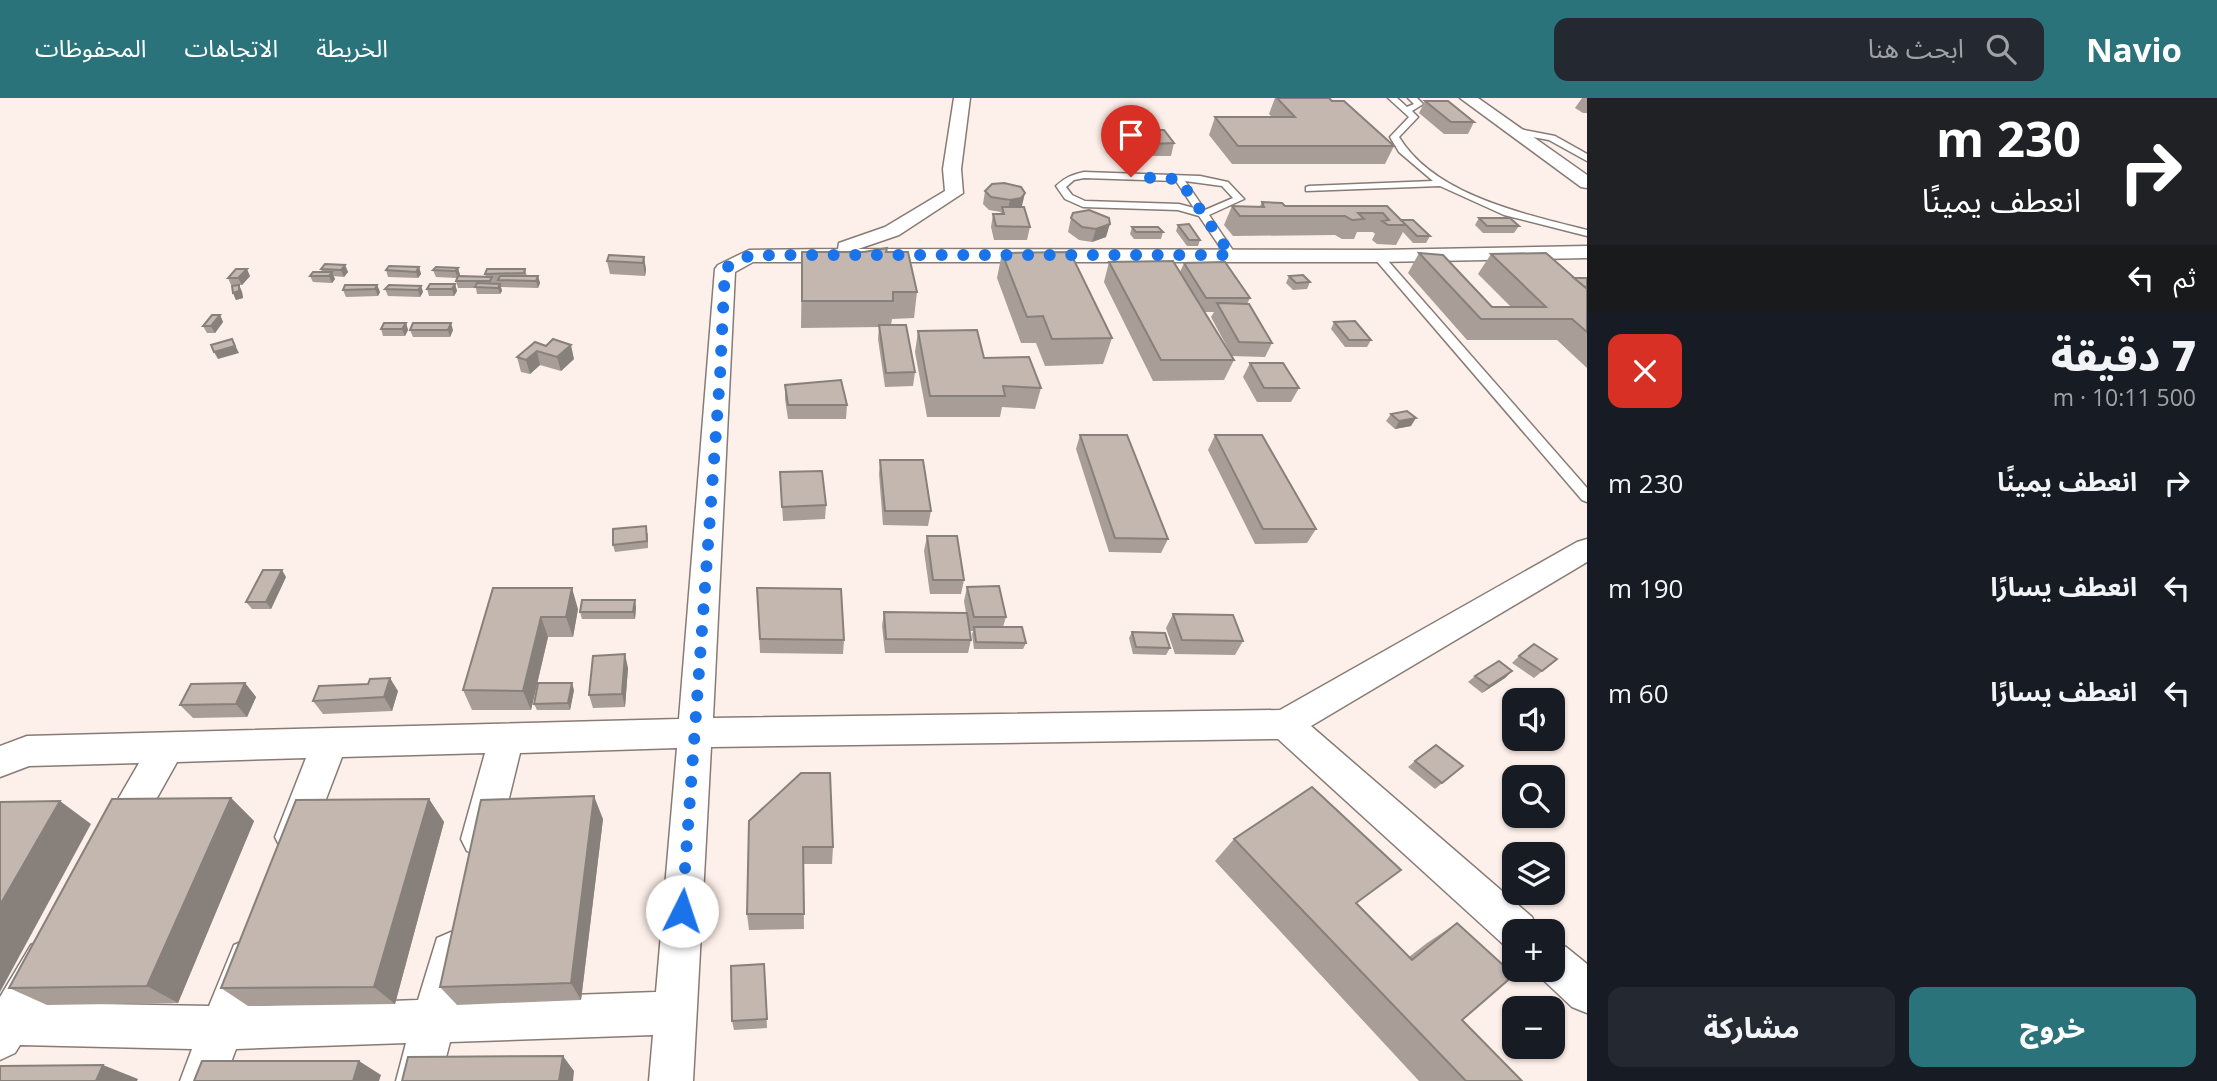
<!DOCTYPE html>
<html lang="ar">
<meta charset="utf-8">
<style>
body{margin:0;font-family:"Open Sans","Noto Sans Arabic",sans-serif;background:#242831;color:#f1f3f6;direction:rtl;height:100vh;display:flex;flex-direction:column;font-size:26px;white-space:nowrap}
*{box-sizing:border-box;margin:0}
p{font-size:23px;color:#9ea1a6}
.icon{flex:none;width:38px;height:38px;fill:none;stroke:currentColor;stroke-width:2;stroke-linecap:round;stroke-linejoin:round}
.map{position:relative;flex:1;overflow:hidden;direction:ltr}
.side{display:flex;flex-direction:column;background:#171b24;width:630px}
.side>*{flex:none}
.hud{background:#202124;color:#fff;overflow:hidden}
.tools{position:absolute;left:1502px;top:590px;display:grid;gap:14px}
.tools a{display:grid;place-items:center;width:63px;height:63px;border-radius:14px;background:#171b24;box-shadow:0 2px 5px #0004;font-size:35px}
.pin{position:absolute;display:grid;place-items:center;width:60px;height:60px;color:#fff;margin:-72px -30px;border-radius:50% 50% 50% 0;rotate:-45deg;box-shadow:0 0 7px #0007}
.pin .icon{rotate:45deg}
.me{position:absolute;width:77px;margin:-38px;rotate:4deg;stroke-linejoin:round;filter:drop-shadow(0 0 5px #0008)}
.turn{display:flex;align-items:center;gap:24px;height:147px;padding:0 21px;font-size:32px}
.turn .icon{width:91px;height:91px;stroke-width:2.5}
.turn b{display:block;font-size:49px;line-height:60px}
.then{display:flex;align-items:center;height:66px;padding:0 21px;background:#0003;gap:14px;font-size:26px}
.round{display:grid;place-items:center;flex:none;width:74px;height:74px;border-radius:14px;background:#242831}
.head{display:flex;align-items:center;justify-content:space-between;height:119px;padding:0 21px}
h1{font-size:42px;font-weight:800;line-height:52px}
.primary-button{display:flex;gap:14px;margin-top:auto;padding:14px 21px}
.primary-button a{flex:1;height:80px;border-radius:14px;background:#2a737a;color:#fff;font-size:28px;font-weight:800;line-height:80px;text-align:center}
.primary-button a+a{background:#242831;color:#f1f3f6}
ul{padding:0;list-style:none}
li{display:flex;align-items:center;gap:21px;height:105px;padding:0 21px}
li div{flex:1}
li b{display:block;font-size:26px}
li em{font-style:normal}
header{display:flex;align-items:center;gap:42px;box-sizing:border-box;height:98px;padding:0 35px;background:#2a737a;color:#fff}
header strong{font-size:33px}
nav{display:flex;gap:38px;margin-inline-start:auto;font-size:24px}
.search{width:490px;height:63px;background:#242831;display:flex;align-items:center;gap:18px;box-sizing:border-box;padding:0 24px;border-radius:14px;color:#9ea1a6;font-size:26px}
main{display:flex;flex:1;min-height:0}
.map>svg:first-child{display:block}
.lines{fill:none;stroke-linecap:round;stroke-linejoin:round}
.lane-casing{stroke:#877b75;stroke-width:3}
.street-casing{stroke:#877b75;stroke-width:3}
.lane{fill:#fff;fill-rule:evenodd}
.street{fill:#fff;fill-rule:evenodd}
.wall{fill:#a89d97}
.shaded-wall{fill:#88807b}
.building{fill:#c3b7b0;stroke:#88807b;stroke-width:2}
.route{stroke:#1a73e8;stroke-width:12;stroke-dasharray:0 21.6}
</style>
<header>
<strong>Navio</strong>
<div class="search"><svg class="icon" aria-label="search" viewBox="0 0 24 24"><circle cx="10" cy="10" r="6"/><path d="M15 15l6 6"/></svg>ابحث هنا</div>
<nav><a>الخريطة</a><a>الاتجاهات</a><a>المحفوظات</a></nav>
</header>
<main>
<section class="side">
<div class="hud">
<div class="turn"><svg class="icon" aria-label="right" viewBox="0 0 24 24"><path d="M7 20v-9h11M14 6l5 5-5 5"/></svg><div><b>230 m</b>انعطف يمينًا</div></div>
<div class="then">ثم<svg class="icon" aria-label="left" viewBox="0 0 24 24"><path d="M17 20v-9H6M10 6l-5 5 5 5"/></svg></div>
</div>
<div class="head"><div><h1>7 دقيقة</h1><p>500 m · 10:11</p></div><a class="round" style="background:#d93025;color:#fff"><svg class="icon" aria-label="close" viewBox="0 0 24 24"><path d="M6 6l12 12M18 6L6 18"/></svg></a></div>
<ul>
<li><svg class="icon" aria-label="right" viewBox="0 0 24 24"><path d="M7 20v-9h11M14 6l5 5-5 5"/></svg><div><b>انعطف يمينًا</b></div><em>230 m</em></li>
<li><svg class="icon" aria-label="left" viewBox="0 0 24 24"><path d="M17 20v-9H6M10 6l-5 5 5 5"/></svg><div><b>انعطف يسارًا</b></div><em>190 m</em></li>
<li><svg class="icon" aria-label="left" viewBox="0 0 24 24"><path d="M17 20v-9H6M10 6l-5 5 5 5"/></svg><div><b>انعطف يسارًا</b></div><em>60 m</em></li>
</ul>
<div class="primary-button"><a>خروج</a><a>مشاركة</a></div>
</section>
<div class="map">
<svg width="1587" height="983" viewBox="0 0 1587 983">
<rect width="100%" height="100%" fill="#fdefe9"/>
<g class="lines">
<g class="lane-casing">
<g id="lane">
<path d="M1388,0h9l10,9 7,-3 -6,-6h9l6,6 -11,7 6,6 -19,20c36,59 126,77 188,93v6l-83,-21 -64,-29 -134,5v-4l3,-1 124,-5 -34,-29 -9,-15 19,-20z"/>
<path d="M1514,30l41,8 32,18v7l-38,-21 -38,-7 -1,-2z"/>
<path d="M1084,74l116,4 28,6 16,17 -35,16 27,40 -9,2 -28,-41 -21,-6 -95,-3 -18,-8 -9,-13c9,-9 16,-11 28,-14zM1084,80l92,3 18,27 -15,-4 -94,-3 -13,-6 -6,-8 8,-7zM1185,83l37,5 11,12 -28,12z"/>
<path d="M1374,156h8l205,234v14l-5,-2 -208,-242z"/>
</g>
</g>
<g class="street-casing">
<g id="street">
<path d="M954,0h16l-9,71 2,24 -64,42 -41,14 520,1 209,-4v12l-209,4h-625l-18,10 -22,446 567,-8 297,-168 10,-3v23l-276,164 221,191 6,14h-24v18l-10,-4 -226,-206 -567,8 -18,334h-44l4,-46 -203,7 -10,39h-44l10,-38 -170,6 -12,32h-44l12,-32 -172,-4 -5,8 -15,7v-63l31,-52 14,-6 14,6 6,14 -22,44 166,3 25,-61 14,-6 14,6 6,14 -17,47 167,-6 19,-62 14,-6 14,6 6,14 -11,47 196,-7 21,-244 -157,5 -21,86 -6,12 -13,6 -13,-6 -6,-12 24,-86 -143,4 -35,92 -13,5 -13,-5 -6,-12 31,-79 -129,4 -47,84 -13,5 -13,-5 -6,-12 41,-71 -110,3 -29,11v-31l27,-10 652,-17 36,-450 3,-4 31,-15 89,-1 1,-6 46,-16 60,-36 -2,-22z"/>
<path d="M1460,0h18l109,77v13l-6,-1z"/>
<path d="M1552,843l14,6 21,17v49l-15,-6 -34,-32 -3,-5h17z"/>
</g>
</g>
<use href="#lane" class="lane"/>
<use href="#street" class="street"/>
</g>
<g class="wall">
<path d="M1275,0h54l65,48 -9,18h-153l-23,-29 6,-18h57l-3,-3z"/>
<path d="M1582,0h5v15h-4l-8,-5z"/>
<path d="M1425,3l49,21 -6,12h-24l-25,-21z"/>
<path d="M1139,32l35,13 -3,13h-25l-10,-14z"/>
<path d="M985,93l37,15 -1,1 9,20 -3,13h-33l-3,-13 2,-13h7l1,-2 -12,-2 -6,-6z"/>
<path d="M1262,104l23,4h102l14,14 29,16 -4,7h-13l-10,-11 -7,13 -19,-1 -5,-4 3,-6 -2,-2h-16l-3,7h-12l-7,-4 -102,1 -9,-11 8,-19h28z"/>
<path d="M1089,112l17,27 -14,5 -13,-2 -11,-8 3,-14z"/>
<path d="M1479,120l40,8 -5,7h-31l-8,-8z"/>
<path d="M1178,127l22,15 -2,6h-11l-11,-15z"/>
<path d="M1132,129l31,5 -2,7h-27l-4,-5z"/>
<path d="M802,154h84l31,40 -3,26 -22,1 -1,6 24,47 -2,14 -28,1 -7,-48 1,-12 -78,1z"/>
<path d="M1002,155l110,85 -9,26 -58,2 -9,-23h-15l-24,-65z"/>
<path d="M1419,155l73,54h19l-33,-33 13,-20 83,24h13v90l-30,-28h-90l-59,-67z"/>
<path d="M644,159l2,13 -1,6 -35,-2 -3,-13z"/>
<path d="M1109,164l71,10 4,-9 66,35 -3,6 25,39 -7,14 -33,-1 -21,-39 3,-5h-10l30,48 -10,20 -71,1 -49,-99z"/>
<path d="M345,167l3,7 -4,5 -11,-1 2,3 -3,4 -19,-1 -3,-6 12,-4 -1,-3z"/>
<path d="M419,169l2,7 -3,4 -30,-1 -2,-7z"/>
<path d="M458,170l2,7 -1,1 27,1 -1,-3 40,-5 2,7h11l2,7 -2,5 -37,-1 1,4 -2,3h-23l-1,-6h-18l-2,-7 1,-3 -21,-1 -3,-7z"/>
<path d="M250,178l-8,9h-3l3,7 1,6 -7,2 -3,-7 5,-8h-7l-3,-7z"/>
<path d="M1289,178l21,6 -3,7 -14,1 -7,-7z"/>
<path d="M455,186l2,7 -3,5h-25l-2,-7z"/>
<path d="M377,187l3,7 -2,4 -32,1 -3,-7z"/>
<path d="M421,188l2,6 -3,5 -32,-1 -3,-7z"/>
<path d="M220,217l3,7 -8,11h-8l-4,-7z"/>
<path d="M1334,224l37,18 -4,7h-22l-14,-18z"/>
<path d="M406,225l2,7 -3,6h-22l-2,-7z"/>
<path d="M410,232h43l-3,7h-37z"/>
<path d="M918,233l66,27 57,30 -6,21 -33,-2 -2,10h-73l-12,-65z"/>
<path d="M535,244l39,17 -13,12 -21,-6 -10,9 -9,-2 -4,-15z"/>
<path d="M1250,265l49,25 -8,14h-34l-14,-25z"/>
<path d="M785,287l62,20 -1,14h-58l-3,-20z"/>
<path d="M1391,316l20,12 -16,3 -9,-8z"/>
<path d="M1080,337l88,104 -7,14 -52,-1 -33,-103z"/>
<path d="M1215,337l101,94 -9,14 -52,1 -47,-94z"/>
<path d="M880,362l51,51 -3,15 -45,-1 -4,-51z"/>
<path d="M780,374l46,33 -1,14 -42,2z"/>
<path d="M648,435v15l-33,4 -2,-7z"/>
<path d="M927,438l37,44 -3,14h-31l-6,-43z"/>
<path d="M286,479l-15,32h-19l-6,-7z"/>
<path d="M967,489l39,30 -3,10 23,16 -3,6h-49l-2,-15 1,-3h-3l1,9 -3,13h-83l-3,-27 2,-14 82,1 -2,-12z"/>
<path d="M493,490l85,21 -5,28h-25l-17,73h-59l-9,-20z"/>
<path d="M757,490l87,52 -1,14 -83,-1z"/>
<path d="M636,509l-1,12h-53l-2,-7z"/>
<path d="M1173,516l70,27 -8,14 -60,-1 -9,-26z"/>
<path d="M1132,534l38,16 -4,7 -33,-1 -4,-16z"/>
<path d="M1519,558l38,3 -23,19 -22,-15z"/>
<path d="M628,570l-3,39 -32,1 -4,-13z"/>
<path d="M1512,573l-7,7 -23,15 -14,-11 7,-6z"/>
<path d="M245,585l11,14 -9,20 -54,1 -13,-13z"/>
<path d="M574,592l-4,20h-33l-3,-6z"/>
<path d="M398,593l-6,20 -69,3 -10,-13z"/>
<path d="M1415,663l48,5 -28,23 -27,-22z"/>
<path d="M830,675l3,74 -1,17h-29l1,65 -55,1 -2,-16z"/>
<path d="M231,700l23,23 -76,182 -131,2 -38,-17z"/>
<path d="M429,701l15,23 -49,182 -147,2 -27,-18z"/>
<path d="M603,721l-22,181 -124,5 -17,-18z"/>
<path d="M1234,741l122,65 53,53 18,-14 30,-20 5,97 60,61h-103l-204,-220z"/>
<path d="M764,866l3,64 -33,2 -2,-9z"/>
</g>
<g class="shaded-wall">
<path d="M1025,95l-3,13 -4,5 -11,2 3,-13z"/>
<path d="M1110,126l-4,13 -14,5 4,-13z"/>
<path d="M644,159l2,13 -1,6 -2,-13z"/>
<path d="M345,167l3,7 -4,5 -3,-7z"/>
<path d="M419,169l2,7 -3,4 -2,-6z"/>
<path d="M458,170l2,7 -2,3 -3,-7z"/>
<path d="M247,171l3,7 -8,9 -4,-7z"/>
<path d="M332,174l3,7 -3,4 -3,-7z"/>
<path d="M538,178l2,7 -2,5 -2,-7z"/>
<path d="M455,186l2,7 -3,5 -2,-7z"/>
<path d="M500,186l2,7 -2,3 -2,-6z"/>
<path d="M239,187l3,7 1,6 -7,2 -3,-7z"/>
<path d="M377,187l3,7 -2,4 -3,-7z"/>
<path d="M421,188l2,6 -3,5 -2,-7z"/>
<path d="M220,217l3,7 -8,11 -4,-7z"/>
<path d="M406,225l2,7 -3,6 -3,-7z"/>
<path d="M451,225l2,7 -3,7 -2,-7z"/>
<path d="M232,241l7,14 -21,6 -4,-7z"/>
<path d="M571,247l3,14 -13,12 -4,-14z"/>
<path d="M537,253l3,14 -10,9 -4,-14z"/>
<path d="M1416,320l-5,8 -16,3 4,-8z"/>
<path d="M282,472l4,7 -15,32 -5,-7z"/>
<path d="M572,490l6,21 -5,28 -7,-20z"/>
<path d="M635,502l1,7 -1,12 -2,-7z"/>
<path d="M541,519l7,20 -17,73 -8,-19z"/>
<path d="M625,556l3,14 -3,39 -3,-13z"/>
<path d="M1512,573l-7,7 -23,15 7,-7z"/>
<path d="M390,580l8,13 -6,20 -8,-14z"/>
<path d="M245,585l11,14 -9,20 -11,-13z"/>
<path d="M572,585l2,7 -4,20 -2,-7z"/>
<path d="M594,698l9,23 -22,181 -10,-17z"/>
<path d="M231,700l23,23 -76,182 -31,-17z"/>
<path d="M429,701l15,23 -49,182 -21,-17z"/>
<path d="M60,703l31,23 -91,168v-87z"/>
<path d="M563,958l11,15 -1,10h-14z"/>
<path d="M359,963l22,14 -2,6h-26z"/>
<path d="M103,967l35,14 -1,2h-41z"/>
</g>
<g class="building">
<path d="M1277,0h52l3,3h12l50,45h-156l-23,-29h80z"/>
<path d="M1425,3h23l26,21h-23z"/>
<path d="M1139,32h25l10,13 -25,1z"/>
<path d="M1004,85l17,4 4,6 -4,5 -11,2 -19,-3 -6,-6 7,-7z"/>
<path d="M1262,104l20,1 3,3h102l19,19h-18l-6,-4 7,-1 -6,-7h-25l6,6 -12,1 -7,-4h-105l-8,-10 32,1z"/>
<path d="M1002,109h22l6,20 -34,-1 -3,-12h11z"/>
<path d="M1089,112l20,8 1,6 -14,5 -14,-2 -11,-9 2,-5z"/>
<path d="M1479,120h31l9,8h-32z"/>
<path d="M1401,122h12l17,16h-13z"/>
<path d="M1189,126l11,16h-11l-11,-15z"/>
<path d="M1132,129h26l5,5h-27z"/>
<path d="M887,150l-1,4h22l9,40h-24v9h-91v-49h62z"/>
<path d="M1070,154l42,86 -60,1 -9,-23 -16,1 -25,-64z"/>
<path d="M1419,155l24,2 49,52h54l-55,-53 55,-1 41,36v43l-15,-13h-91z"/>
<path d="M609,157l35,2 -1,6 -36,-2z"/>
<path d="M1173,163l61,99h-73l-52,-98z"/>
<path d="M1225,164l25,36h-44l-22,-35z"/>
<path d="M325,166l20,1 -4,5 -20,-1z"/>
<path d="M389,168l30,1 -3,5 -30,-2z"/>
<path d="M436,169l22,1 -3,3 -22,-1z"/>
<path d="M236,171h11l-9,9h-10z"/>
<path d="M487,171h38l-1,4 -39,1z"/>
<path d="M313,174h19l-3,4h-19z"/>
<path d="M1303,177l7,7 -14,1 -7,-7z"/>
<path d="M458,178l34,1 -2,4h-34z"/>
<path d="M500,178h38l-2,5 -38,-1z"/>
<path d="M1574,180h13v9h-2z"/>
<path d="M477,185l23,1 -2,4 -23,-1z"/>
<path d="M430,186h25l-3,5h-25z"/>
<path d="M239,187v6l-6,2 -1,-7z"/>
<path d="M345,187h32l-2,4 -32,1z"/>
<path d="M389,187l32,1 -3,4 -33,-1z"/>
<path d="M1217,205l32,1 23,39 -33,-1z"/>
<path d="M212,217h8l-9,11h-8z"/>
<path d="M1355,223l16,19h-22l-15,-18z"/>
<path d="M384,225h22l-4,6h-21z"/>
<path d="M413,225h38l-3,7h-38z"/>
<path d="M879,227h27l9,47 -29,1z"/>
<path d="M977,232l7,28 45,-1 12,31 -38,-2 2,10h-75l-12,-65z"/>
<path d="M232,241l3,7 -21,6 -3,-7z"/>
<path d="M553,241l18,6 -14,12 -20,-6 -11,9 -9,-3 18,-15 11,4z"/>
<path d="M1250,265h33l16,25h-35z"/>
<path d="M841,282l6,25h-59l-3,-20z"/>
<path d="M1407,313l9,7 -17,3 -8,-7z"/>
<path d="M1080,337h47l41,104 -53,-1z"/>
<path d="M1215,337h47l54,94h-53z"/>
<path d="M880,362h43l8,51h-46z"/>
<path d="M822,373l4,34 -44,2 -2,-35z"/>
<path d="M646,428l1,15 -34,4v-16z"/>
<path d="M927,438h30l7,44h-31z"/>
<path d="M263,472h19l-16,32h-20z"/>
<path d="M999,488l7,31h-32l-7,-30z"/>
<path d="M493,490h79l-6,29h-25l-18,74 -60,-1z"/>
<path d="M757,490l84,1 3,51 -84,-1z"/>
<path d="M582,502h53l-2,12h-53z"/>
<path d="M884,514l83,1 4,27 -85,-1z"/>
<path d="M1173,516l60,1 10,26 -61,-1z"/>
<path d="M974,529h48l4,16 -50,-1z"/>
<path d="M1132,534l33,1 5,15 -34,-1z"/>
<path d="M1534,546l23,15 -15,12 -23,-15z"/>
<path d="M625,556l-3,40 -33,1 4,-39z"/>
<path d="M1499,563l13,10 -23,15 -14,-10z"/>
<path d="M390,580l-6,19 -71,4 6,-15 49,-2 2,-5z"/>
<path d="M245,585l-9,21 -56,1 11,-21z"/>
<path d="M538,585h34l-4,20 -34,1z"/>
<path d="M1436,647l27,21 -21,17 -27,-22z"/>
<path d="M801,675h29l3,74h-30l1,67h-57l2,-93z"/>
<path d="M1312,689l89,83 -45,33 56,57 45,-37 57,52 -52,45 60,61h-56l-232,-242z"/>
<path d="M594,698l-23,187 -131,4 41,-187z"/>
<path d="M231,700l-84,188 -138,2 103,-189z"/>
<path d="M429,701l-55,188 -153,1 75,-188z"/>
<path d="M60,703l-60,104v-103z"/>
<path d="M764,866l3,55 -35,2 -1,-55z"/>
<path d="M563,958l-4,25h-157l6,-24z"/>
<path d="M202,963h157l-6,20h-159z"/>
<path d="M103,967l-7,16h-96v-15z"/>
</g>
<g class="lines">
<path class="route" d="M682,813l38,-535 5,-108 24,-12 25,-1h457l-52,-76 -48,-2"/>
</g>
</svg>
<div class="tools">
<a><svg class="icon" aria-label="sound" viewBox="0 0 24 24"><path d="M4 9h4l5-4v14l-5-4H4zM17 9q2 3 0 6"/></svg></a>
<a><svg class="icon" aria-label="search" viewBox="0 0 24 24"><circle cx="10" cy="10" r="6"/><path d="M15 15l6 6"/></svg></a>
<a><svg class="icon" aria-label="layers" viewBox="0 0 24 24"><path d="M12 4l9 5-9 5-9-5zM3 14l9 5 9-5"/></svg></a>
<a>+</a>
<a>−</a>
</div>
<div class="pin" style="left:1131px;top:79px;background:#d93025"><svg class="icon" aria-label="arrive" viewBox="0 0 24 24"><path d="M6 21V4h12l-3 4 3 4H6"/></svg></div>
<svg class="me" style="left:682px;top:813px" viewBox="-20 -20 40 40"><circle r="19" fill="#fff"/><path d="M0-13L10 11 0 6-10 11z" fill="#1a73e8"/></svg>
</div>
</main>
